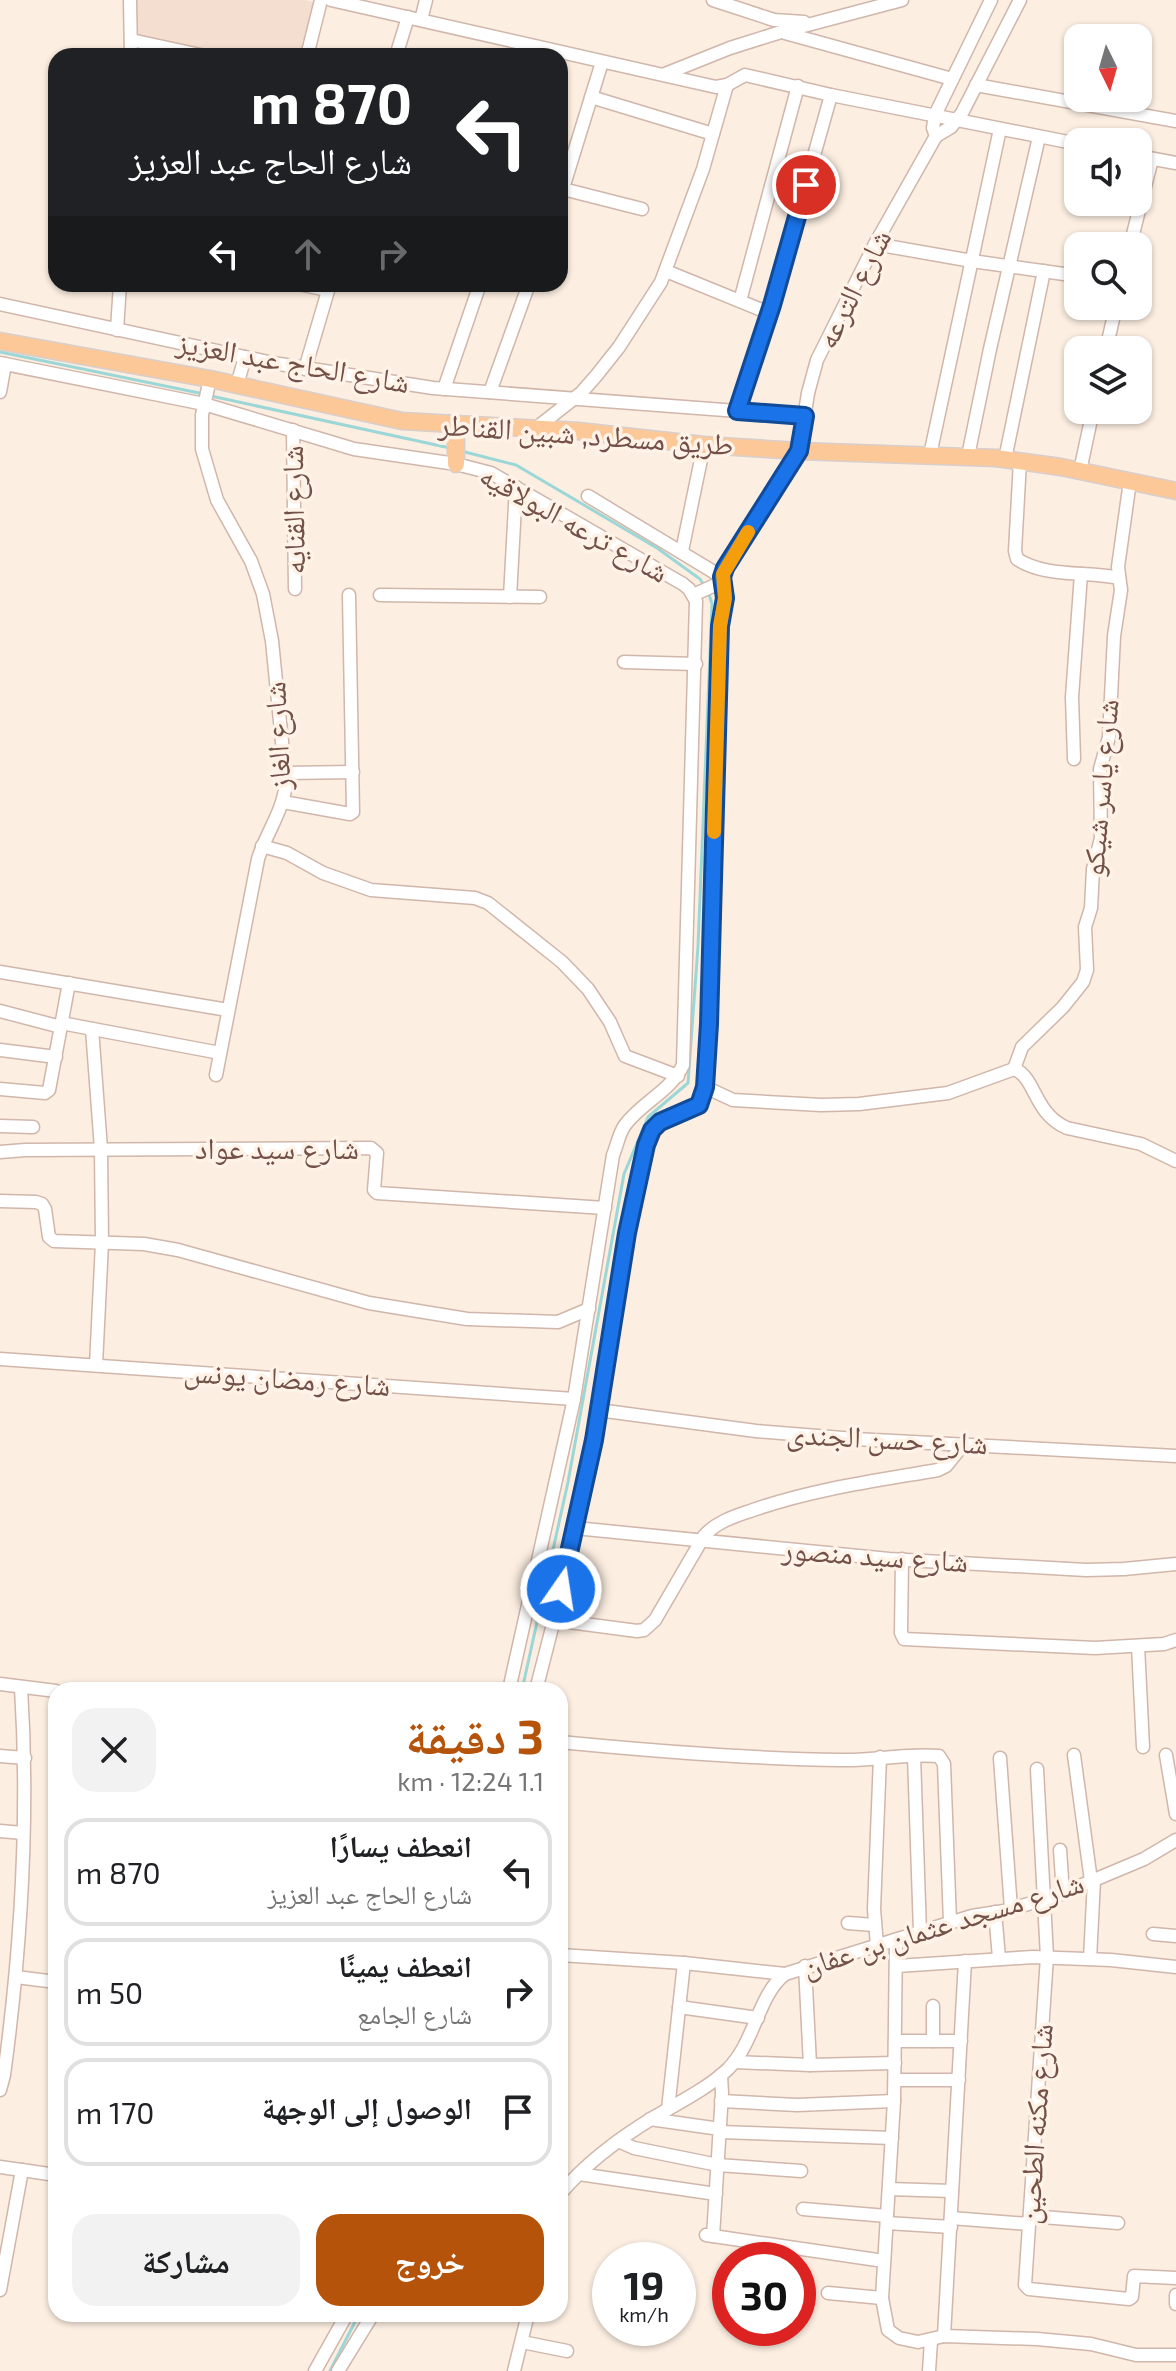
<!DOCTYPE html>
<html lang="ar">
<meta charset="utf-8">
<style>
body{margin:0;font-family:"Exo 2","Noto Naskh Arabic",sans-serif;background:#f2f2f2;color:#202124;direction:rtl;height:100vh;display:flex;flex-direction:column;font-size:30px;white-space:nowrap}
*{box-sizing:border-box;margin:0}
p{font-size:26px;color:#757577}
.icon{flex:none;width:44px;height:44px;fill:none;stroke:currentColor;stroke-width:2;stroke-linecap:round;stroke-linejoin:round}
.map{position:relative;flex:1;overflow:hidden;direction:ltr}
.details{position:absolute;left:48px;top:1682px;width:520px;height:640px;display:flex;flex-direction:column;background:#fff;border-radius:24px;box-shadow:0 2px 6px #0004;direction:rtl}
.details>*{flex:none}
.guide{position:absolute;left:48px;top:48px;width:520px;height:244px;border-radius:24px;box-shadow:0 2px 6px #0004;direction:rtl;background:#202124;color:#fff;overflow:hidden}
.needle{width:52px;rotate:175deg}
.controls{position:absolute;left:1064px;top:24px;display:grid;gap:16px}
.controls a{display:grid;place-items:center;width:88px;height:88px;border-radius:16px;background:#fff;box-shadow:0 2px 6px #0004;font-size:40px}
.speed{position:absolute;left:592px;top:2242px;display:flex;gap:16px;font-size:40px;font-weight:700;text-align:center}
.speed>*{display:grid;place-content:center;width:104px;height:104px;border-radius:50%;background:#fff;box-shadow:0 2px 6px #0004;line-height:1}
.speed small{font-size:20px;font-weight:400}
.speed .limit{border:12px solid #d22;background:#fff;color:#111}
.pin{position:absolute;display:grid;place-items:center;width:68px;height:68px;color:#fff;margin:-34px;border:4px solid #fff;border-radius:50%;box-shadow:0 2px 8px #0007}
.me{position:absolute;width:88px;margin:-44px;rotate:13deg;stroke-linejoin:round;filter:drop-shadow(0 0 6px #0008)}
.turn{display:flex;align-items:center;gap:28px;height:168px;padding:0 24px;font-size:36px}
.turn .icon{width:104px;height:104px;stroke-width:2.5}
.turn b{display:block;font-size:56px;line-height:68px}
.lanes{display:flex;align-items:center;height:76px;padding:0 24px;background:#0003;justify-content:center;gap:40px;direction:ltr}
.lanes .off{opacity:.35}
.round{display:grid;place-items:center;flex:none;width:84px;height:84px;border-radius:24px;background:#f2f2f2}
.summary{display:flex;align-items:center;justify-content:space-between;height:136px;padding:0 24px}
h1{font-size:48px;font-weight:700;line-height:60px;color:#b45309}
.primary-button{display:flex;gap:16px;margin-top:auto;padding:16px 24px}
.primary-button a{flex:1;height:92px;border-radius:24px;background:#b45309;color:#fff;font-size:32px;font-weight:700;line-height:92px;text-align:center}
.primary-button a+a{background:#f2f2f2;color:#202124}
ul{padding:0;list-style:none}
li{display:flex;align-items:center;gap:24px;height:108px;margin:0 16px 12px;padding:0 8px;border:4px solid #e0e0e0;border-radius:24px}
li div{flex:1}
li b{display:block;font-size:30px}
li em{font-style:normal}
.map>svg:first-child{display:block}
.residential{fill:#f4decf}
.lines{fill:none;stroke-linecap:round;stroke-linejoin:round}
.stream{stroke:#9cd7d8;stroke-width:3}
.minor-casing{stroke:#d0b6ab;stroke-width:15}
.major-casing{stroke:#d8cecc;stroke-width:19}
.minor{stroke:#fff;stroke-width:12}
.major{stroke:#fcc898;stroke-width:16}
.route-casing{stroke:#114b97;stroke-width:20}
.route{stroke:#1a73e8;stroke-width:14}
.slow{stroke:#f59e0b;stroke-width:14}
.labels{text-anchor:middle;stroke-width:7;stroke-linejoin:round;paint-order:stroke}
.street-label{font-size:30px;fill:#745148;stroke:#fff2e7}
</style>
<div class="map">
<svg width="1176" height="2371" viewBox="0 0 1176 2371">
<rect width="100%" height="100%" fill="#fceee1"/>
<path class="residential" d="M133,0h172l20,5 -12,51h-180z"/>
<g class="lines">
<g class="stream">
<path d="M0,352l204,42"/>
<path d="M211,396l239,52"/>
<path d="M461,451l55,14 141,83 43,31 4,6"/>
<path d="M522,1690l46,-208 56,-308 24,-57 40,-34 10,-137 14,-342 -4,-13"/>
<path d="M330,2371l29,-57"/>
</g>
<g class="minor-casing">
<g id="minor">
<path d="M130,0l1,56"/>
<path d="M331,0l385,87 11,-2 18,-10 86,20 247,49"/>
<path d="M713,0l61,20 30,2"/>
<path d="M421,20l5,-20"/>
<path d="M785,33l167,46"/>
<path d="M131,40l74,16"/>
<path d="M307,56l14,-56"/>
<path d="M396,56l12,-39"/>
<path d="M665,74l65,-26 51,-16 121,-32"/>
<path d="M976,85l200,36"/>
<path d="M591,97l122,37"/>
<path d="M936,136l-3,-8 2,-13 56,-115"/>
<path d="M1138,156l38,7"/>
<path d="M563,189l79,20"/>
<path d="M560,198l42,-136"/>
<path d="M875,244l97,17 106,15"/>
<path d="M1130,246l22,-87"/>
<path d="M666,271l103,42"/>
<path d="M298,284l30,6"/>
<path d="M740,301l58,-215"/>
<path d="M0,304l273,59 160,25 372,28"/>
<path d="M117,330l3,-46"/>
<path d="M1106,350l10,-44"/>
<path d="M0,363l204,41 150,45 102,15 35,9 192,111 6,5 7,12 -13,464c-12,26 -41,37 -58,60 -6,8 -8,21 -12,30l-39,244 -65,291"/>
<path d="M305,369l25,-85"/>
<path d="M210,379l-8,36v34l15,51 34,61 12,33 9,47 14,141c-2,28 -20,51 -28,77l-42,216"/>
<path d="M237,385l8,-28"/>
<path d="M444,389l36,-105"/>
<path d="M0,392l5,-28"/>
<path d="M490,392l39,-108"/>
<path d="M737,411l35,-106 59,-210"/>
<path d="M535,429l46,-36 15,-17 23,-29 42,-65 42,-113 24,-84"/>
<path d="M293,430l2,159"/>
<path d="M930,455l70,-326"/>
<path d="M968,456l22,-107 49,-212"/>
<path d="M1005,459l39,-188"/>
<path d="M1020,461l-5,90 2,8c29,19 70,12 102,19"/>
<path d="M1080,471l13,-61"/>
<path d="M588,496l134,81"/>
<path d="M682,551l22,-106"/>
<path d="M380,595l160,2"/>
<path d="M693,595l29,-13"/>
<path d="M510,597l6,-110"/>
<path d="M624,662l72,2"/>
<path d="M1074,759l-2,-62 9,-123"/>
<path d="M286,773l67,-1"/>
<path d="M283,802l67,12 3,-2 -4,-217"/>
<path d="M262,846l25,7 36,20 48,17 104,8 13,5 74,59 26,27 22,33 15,34 53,20"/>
<path d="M0,972l228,38"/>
<path d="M0,1011l61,16"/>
<path d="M61,1023l159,30"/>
<path d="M92,1029l9,120 1,94 -6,122"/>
<path d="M0,1050l56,7"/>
<path d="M1014,1069l8,-22 41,-40 20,-25 4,-12 -2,-43 6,-19 2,-39 8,-31 -1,-69 9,-32 5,-101 7,-46 -3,-23 12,-86"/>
<path d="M705,1087l28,13 88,5 38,-1 89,-11 66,-24c22,8 19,44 53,59l74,16 35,17"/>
<path d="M0,1089l45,4 4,-3 20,-107"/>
<path d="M0,1126l33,1"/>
<path d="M0,1152l25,-2 346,-2 6,5 -3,37 3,3 228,15"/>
<path d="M0,1201l36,1 6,2 3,5 4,28 5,4 90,3 34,6 191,53 98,16 91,3 31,-13"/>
<path d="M0,1359l574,40"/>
<path d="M598,1410l158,21 99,8 321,17"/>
<path d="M575,1528l314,31 197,11 38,-1 52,-5"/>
<path d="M902,1559l-1,74 3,6 191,9 69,-4 12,-4"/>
<path d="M554,1620l83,11 7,-1 11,-10 49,-84c13,-15 32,-20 49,-26 61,-21 121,-29 185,-40l8,-4 17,-21"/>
<path d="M1138,1646l5,101"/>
<path d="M0,1684l56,7"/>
<path d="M536,1690l18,-70 40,-180 33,-207 19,-88 6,-15 8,-8 39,-17 6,-18 4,-63 11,-398 5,-28 -2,-24 76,-123 9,-58 9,-33 58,-116 61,-108 15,-9 11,-14 58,-113"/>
<path d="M560,1742c93,9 188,17 281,18 33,1 65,-7 98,-4l5,8 6,158"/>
<path d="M1074,1755l17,126"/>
<path d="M1166,1755l10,59"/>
<path d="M0,1756l25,2"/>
<path d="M914,1756l6,176"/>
<path d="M1000,1758l11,151"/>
<path d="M1037,1769l10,188 -22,328 4,4 100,10 3,-2 2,-21 42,2"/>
<path d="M0,1831l23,2"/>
<path d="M1060,1850l3,43"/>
<path d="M995,1912l4,46"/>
<path d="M848,1923l26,2"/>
<path d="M1153,1934l23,2"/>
<path d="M896,1940l-2,161 -12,197 6,32 11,8 19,4 26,-6 93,3 54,5 45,11h40"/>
<path d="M877,1946l-3,-37 6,-152"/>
<path d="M560,1955l124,8 101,11"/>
<path d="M1090,1959l4,-79"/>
<path d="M805,1966l5,99"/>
<path d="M897,1966l136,-9 78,3 65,7"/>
<path d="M16,1977l40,5"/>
<path d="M679,2007l79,11"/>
<path d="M895,2041h66"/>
<path d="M933,2041v-35"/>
<path d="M734,2062l76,3 85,-2"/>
<path d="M895,2080h64"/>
<path d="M0,2090l4,-15c17,-126 25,-261 17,-388"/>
<path d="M721,2101l76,4 97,-4"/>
<path d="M668,2109l16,-146"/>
<path d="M650,2119l70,10"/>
<path d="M720,2132l172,6"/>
<path d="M618,2141l16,7 84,17 83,6"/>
<path d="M0,2167l56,8"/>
<path d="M579,2174l137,20"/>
<path d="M889,2189l63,2"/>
<path d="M560,2194c26,-31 61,-57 96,-78 24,-14 52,-28 72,-47 27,-27 30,-74 57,-95l187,-58 32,-5 52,-15 88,-37 32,-19"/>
<path d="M803,2209l84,7"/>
<path d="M1030,2216l88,7"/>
<path d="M951,2218l78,6"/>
<path d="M887,2223l64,4"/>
<path d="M706,2235l178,26"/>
<path d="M713,2236l9,-143 -1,-18"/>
<path d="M0,2290l22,-120"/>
<path d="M828,2293l54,5"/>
<path d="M1176,2295v9"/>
<path d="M944,2336l21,-375"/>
<path d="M522,2342l45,9"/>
<path d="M315,2371l32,-57"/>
<path d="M338,2371l35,-57"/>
<path d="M514,2371l14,-57"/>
<path d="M929,2371l2,-30"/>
</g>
</g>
<g class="major-casing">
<g id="major">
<path d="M0,341l210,38 192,42 176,10 126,14 95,6 197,7 65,9 115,24"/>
<path d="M456,425v39"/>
</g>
</g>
<use href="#minor" class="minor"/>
<use href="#major" class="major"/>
</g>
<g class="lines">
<g class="route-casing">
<path id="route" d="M561,1589l33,-149 33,-207 19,-88 6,-15 8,-8 39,-17 6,-18 4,-63 11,-398 5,-28 -3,-21 3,-9 74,-117 6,-35 -68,-5 35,-106 34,-120"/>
</g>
<use href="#route" class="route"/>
<path class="slow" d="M714,832l6,-206 5,-28 -2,-24 25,-42"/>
</g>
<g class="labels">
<g class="street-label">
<text transform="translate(854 289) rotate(-63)" y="10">شارع الترعه</text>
<text transform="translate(293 363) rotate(10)" y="10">شارع الحاج عبد العزيز</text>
<text transform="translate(586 435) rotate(4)" y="10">طريق مسطرد, شبين القناطر</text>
<text transform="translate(294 510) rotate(-91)" y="10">شارع القنايه</text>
<text transform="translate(574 524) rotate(29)" y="10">شارع ترعه البولاقيه</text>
<text transform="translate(278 736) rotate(-93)" y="10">شارع الغاز</text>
<text transform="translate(1101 788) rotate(-85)" y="10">شارع ياسر شيكو</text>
<text x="277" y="1159">شارع سيد عواد</text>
<text transform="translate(287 1379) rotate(4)" y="10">شارع رمضان يونس</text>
<text transform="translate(887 1439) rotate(3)" y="10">شارع حسن الجندى</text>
<text transform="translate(875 1556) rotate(4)" y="10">شارع سيد منصور</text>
<text transform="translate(943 1925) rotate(-17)" y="10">شارع مسجد عثمان بن عفان</text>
<text transform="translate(1036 2124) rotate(-86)" y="10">شارع مكنه الطحين</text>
</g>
</g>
</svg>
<div class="controls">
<a><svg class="needle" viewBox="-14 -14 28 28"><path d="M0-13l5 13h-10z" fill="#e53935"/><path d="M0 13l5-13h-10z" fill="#757577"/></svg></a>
<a><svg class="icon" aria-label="sound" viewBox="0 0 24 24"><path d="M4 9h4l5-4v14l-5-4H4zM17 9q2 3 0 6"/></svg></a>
<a><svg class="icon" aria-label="search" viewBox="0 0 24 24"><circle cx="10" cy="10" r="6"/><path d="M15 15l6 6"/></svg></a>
<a><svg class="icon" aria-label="layers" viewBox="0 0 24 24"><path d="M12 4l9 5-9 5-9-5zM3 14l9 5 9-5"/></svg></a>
</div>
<div class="speed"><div>19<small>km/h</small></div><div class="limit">30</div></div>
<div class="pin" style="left:806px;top:185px;background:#d93025"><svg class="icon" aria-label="arrive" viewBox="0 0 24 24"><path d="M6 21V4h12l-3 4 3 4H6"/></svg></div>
<svg class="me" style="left:561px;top:1589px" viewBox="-20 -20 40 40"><circle r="17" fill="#1a73e8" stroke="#fff" stroke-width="3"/><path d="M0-11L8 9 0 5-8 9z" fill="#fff"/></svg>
<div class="guide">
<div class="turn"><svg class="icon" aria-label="left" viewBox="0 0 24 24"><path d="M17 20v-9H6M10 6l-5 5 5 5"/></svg><div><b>870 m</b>شارع الحاج عبد العزيز</div></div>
<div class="lanes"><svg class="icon" aria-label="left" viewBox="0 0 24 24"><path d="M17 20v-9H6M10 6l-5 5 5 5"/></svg><svg class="icon off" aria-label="ahead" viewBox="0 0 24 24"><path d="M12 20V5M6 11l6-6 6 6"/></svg><svg class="icon off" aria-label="right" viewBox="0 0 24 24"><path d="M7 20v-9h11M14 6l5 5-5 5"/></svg></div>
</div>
<section class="details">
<div class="summary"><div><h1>3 دقيقة</h1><p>1.1 km · 12:24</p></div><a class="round"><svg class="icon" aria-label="close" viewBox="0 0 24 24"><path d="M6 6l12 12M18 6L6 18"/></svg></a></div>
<ul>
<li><svg class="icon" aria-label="left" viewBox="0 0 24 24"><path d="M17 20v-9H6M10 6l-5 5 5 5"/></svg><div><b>انعطف يسارًا</b><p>شارع الحاج عبد العزيز</p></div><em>870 m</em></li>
<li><svg class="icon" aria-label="right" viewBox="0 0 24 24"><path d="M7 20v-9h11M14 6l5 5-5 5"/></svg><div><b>انعطف يمينًا</b><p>شارع الجامع</p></div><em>50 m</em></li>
<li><svg class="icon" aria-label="arrive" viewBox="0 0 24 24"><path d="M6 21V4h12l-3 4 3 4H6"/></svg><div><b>الوصول إلى الوجهة</b></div><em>170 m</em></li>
</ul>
<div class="primary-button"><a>خروج</a><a>مشاركة</a></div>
</section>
</div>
